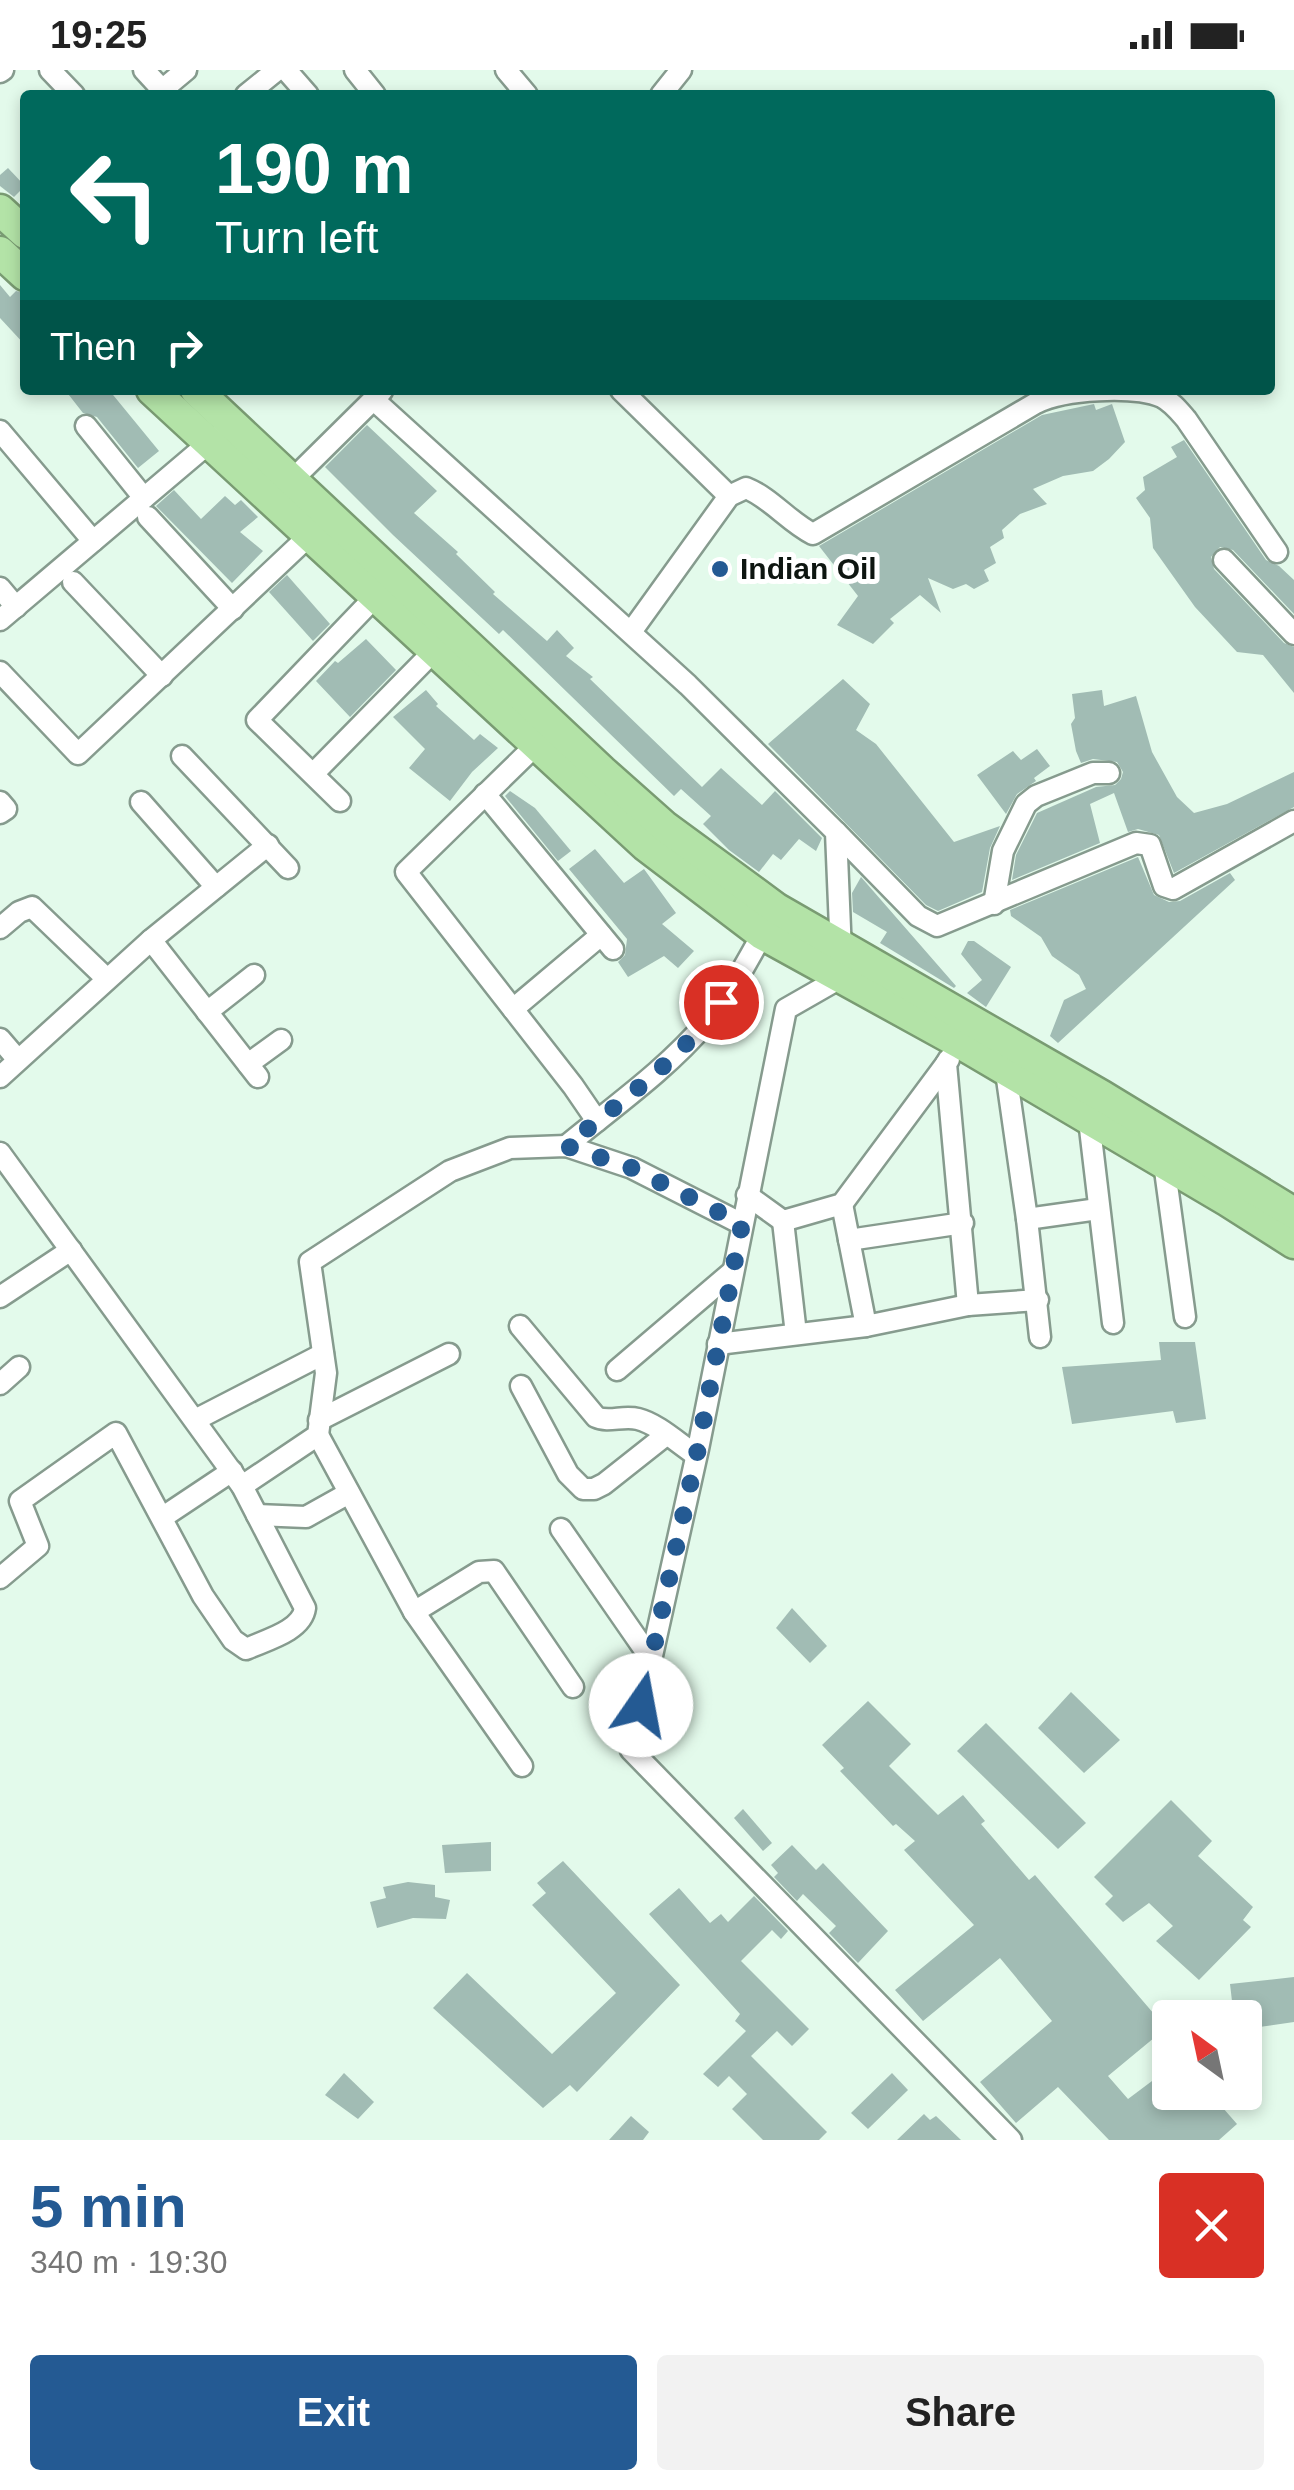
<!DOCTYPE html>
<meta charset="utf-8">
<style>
body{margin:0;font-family:Helvetica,sans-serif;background:#f2f2f2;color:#222;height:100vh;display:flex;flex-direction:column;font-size:38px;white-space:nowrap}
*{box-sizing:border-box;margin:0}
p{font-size:32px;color:#767676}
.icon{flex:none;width:55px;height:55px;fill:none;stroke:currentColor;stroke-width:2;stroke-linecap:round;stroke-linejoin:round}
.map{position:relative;height:2070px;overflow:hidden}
.details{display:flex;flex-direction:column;background:#fff;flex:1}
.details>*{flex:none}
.guide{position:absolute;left:20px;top:20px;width:1255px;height:305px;border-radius:10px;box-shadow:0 5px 15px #0003;background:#00695c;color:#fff;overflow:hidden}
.needle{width:65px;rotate:327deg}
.tools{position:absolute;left:1152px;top:1930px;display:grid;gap:20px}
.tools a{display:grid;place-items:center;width:110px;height:110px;border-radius:10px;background:#fff;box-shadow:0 5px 15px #0003;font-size:50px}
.pin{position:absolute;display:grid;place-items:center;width:85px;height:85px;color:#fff;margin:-42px;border:5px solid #fff;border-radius:50%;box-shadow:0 2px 10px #0007}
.me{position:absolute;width:110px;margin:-55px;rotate:12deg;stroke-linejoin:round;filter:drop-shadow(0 0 8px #0008)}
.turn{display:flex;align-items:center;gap:35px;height:210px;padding:0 30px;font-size:45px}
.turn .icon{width:130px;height:130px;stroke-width:2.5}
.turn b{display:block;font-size:70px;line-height:85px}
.then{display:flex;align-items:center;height:95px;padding:0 30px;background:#0003;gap:20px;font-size:38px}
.round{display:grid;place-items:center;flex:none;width:105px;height:105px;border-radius:10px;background:#f2f2f2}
.overview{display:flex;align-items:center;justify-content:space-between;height:170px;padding:0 30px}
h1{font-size:60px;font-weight:800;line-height:75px;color:#245a93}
.action{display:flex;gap:20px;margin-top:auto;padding:20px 30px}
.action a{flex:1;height:115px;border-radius:10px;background:#245a93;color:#fff;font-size:40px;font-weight:800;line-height:115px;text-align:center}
.action a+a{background:#f2f2f2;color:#222}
.status{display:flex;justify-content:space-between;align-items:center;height:70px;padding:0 50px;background:#fff;direction:ltr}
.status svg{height:28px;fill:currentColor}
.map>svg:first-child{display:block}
.building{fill:#a1bcb4}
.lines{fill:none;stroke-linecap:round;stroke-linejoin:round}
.minor-casing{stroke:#869b8e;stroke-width:25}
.highway-casing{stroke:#799b72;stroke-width:35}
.minor{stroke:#fff;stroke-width:20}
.highway{stroke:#b3e3a7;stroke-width:30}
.route{stroke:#245a93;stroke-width:18;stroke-dasharray:0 32.4}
.poi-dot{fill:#245a93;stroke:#fff;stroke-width:4}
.labels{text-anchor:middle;stroke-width:10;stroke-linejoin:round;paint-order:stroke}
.poi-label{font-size:30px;font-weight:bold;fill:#0d1510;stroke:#fff;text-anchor:start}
</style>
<div class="status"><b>19:25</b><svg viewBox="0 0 49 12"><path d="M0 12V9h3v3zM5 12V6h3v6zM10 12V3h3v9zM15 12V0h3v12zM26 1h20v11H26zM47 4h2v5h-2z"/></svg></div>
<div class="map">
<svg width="1294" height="2070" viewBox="0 0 1294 2070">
<rect width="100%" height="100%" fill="#e3faeb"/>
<g class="building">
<path d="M8,98l17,18 -11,11 -14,-11v-11z"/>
<path d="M0,215l10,12 6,-6 9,2v52l-25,-27z"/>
<path d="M65,320h44l50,61 -21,17 -41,-51 -14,-4z"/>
<path d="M1094,334l2,6 16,-6 13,38 -16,17 -16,12 -30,5 -30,13 14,15 -27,10 -18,16 2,8 -14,9 6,16 -12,7 5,11 -15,8 -8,-5 -13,5 -25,-11 13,35 -21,-18 -30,24 4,4 -21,21 -36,-19 21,-29 -39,-50 223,-131z"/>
<path d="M367,355l70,66 -23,22 44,39 -2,2 39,38 -2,2 54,47 10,-11 17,18 -8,8 27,21 -3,2 112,108 19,-19 41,37 13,-14 47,47 -6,13 -17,-12 -18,21 -8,-6 -14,18 -30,-22 -26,-26 8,-8 -30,-27 -7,7 -171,-166 -4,4 -106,-99 -68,-68z"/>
<path d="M1184,370l82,120 13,6 15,14v34l-61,-64 -13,-3 -9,10 3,12 70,74 10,4v46l-31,-38 -26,-3 -42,-45 -42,-59 -3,-30 -14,-20 9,-8 -2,-13 34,-20 -6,-10z"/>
<path d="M174,420l27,29 24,-23 10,9 6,-5 17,17 -18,15 23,19 -31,32 -76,-77z"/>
<path d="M287,505l43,49 -17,17 -44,-49z"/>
<path d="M366,569l30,31 -46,47 -34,-36 19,-20 3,2z"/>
<path d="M843,609l27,25 -14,26 20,14 78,98 46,-16 -10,22 -8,44 -44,19 -12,-6 -158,-161z"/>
<path d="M426,620l12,14 -2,2 38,34 6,-6 18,14 -26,24 -22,29 -41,-33 16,-19 -32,-32z"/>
<path d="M1102,620l2,16 32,-10 16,56 25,45 17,16 33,-9 67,-32v35l-120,66 -15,-38 -21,-6 -10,3 -14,-39 -24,11 10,39 -88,37 4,-25 21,-42 59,-26 19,-2 6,-6 2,-7 -6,-10 -24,-3 -12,4 -5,-12 -5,-27 4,-6 -3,-24z"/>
<path d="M1037,679l13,17 -16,12 2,3 -19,13 -11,20 -29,-39 36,-24 8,9z"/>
<path d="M510,721l25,17 36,43 -13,10 -53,-65z"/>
<path d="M595,779l29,34 20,-14 32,44 -14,11 32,27 -16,17 -14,-12 -36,21 -10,-15 7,-7 2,-16 -58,-70z"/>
<path d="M1138,787l16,38 15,7 11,-1 50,-28 5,7 -177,163 -8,-7 14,-36 22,-11 -7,-14 -27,-19 -11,-19 -30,-21 -1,-6z"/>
<path d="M861,807l95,109 -2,2 -74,-45 7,-11 -34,-20 -1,-19z"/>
<path d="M968,871h6l37,26 -25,40 -19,-14 15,-13 -21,-26z"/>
<path d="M1159,1272h36l11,77 -30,4 -3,-12 -101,13 -10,-57 99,-7z"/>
<path d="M792,1538l35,38 -17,17 -34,-35z"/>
<path d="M1071,1622l49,48 -36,33 -46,-45z"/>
<path d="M868,1631l43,43 -22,22 49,49 25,-20 22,26 -4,3 48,56 6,-5 131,153 -58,48 20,23 28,-21 13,14h40l28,32 -18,16h-110l-51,-53 -42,36 -36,-41 72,-61 -52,-63 -77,63 -28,-31 79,-65 -70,-75 11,-9 -19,-17 -3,2 -53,-55 4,-3 -22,-23z"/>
<path d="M986,1653l100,100 -28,26 -101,-98z"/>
<path d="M1171,1730l41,41 -14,15 55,51 -10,13 8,7 -52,53 -43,-39 17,-15 -24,-23 -26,19 -18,-18 8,-8 -19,-19z"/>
<path d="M743,1739l29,34 -9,8 -29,-33z"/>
<path d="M491,1772v29l-46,2 -3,-28z"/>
<path d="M792,1775l24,25 7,-7 65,68 -30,32 -29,-30 7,-7 -33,-32 -6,7 -23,-24 4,-4 -7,-8z"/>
<path d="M563,1791l117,124 -103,107 -7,-7 -27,23 -110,-100 34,-35 85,81 64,-61 -84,-88 14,-12 -9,-10z"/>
<path d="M408,1812l27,3v12l15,3 -4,19 -33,-1 -36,10 -7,-26 16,-4 -3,-11z"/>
<path d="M679,1818l31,35 11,-9 7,8 26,-26 34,35 -7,8 -9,-9 -31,31 68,68 -17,17 -15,-15 -26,25 76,76 -8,8h-56l-31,-31 15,-15 -18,-18 -11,11 -15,-13 43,-43 -11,-10 5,-7 -91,-100z"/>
<path d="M1294,1907v45l-49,7v-11h-11l-4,-34z"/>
<path d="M344,2003l30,29 -16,17 -33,-24z"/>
<path d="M892,2003l16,17 -40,39 -17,-16z"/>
<path d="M924,2044l6,6 6,-4 25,24h-64z"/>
<path d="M631,2046l18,16 -6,8h-34z"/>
</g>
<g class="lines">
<g class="minor-casing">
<g id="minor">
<path d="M50,0l24,25"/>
<path d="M144,0l23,25"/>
<path d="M286,0l22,25"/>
<path d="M355,0l20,25"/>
<path d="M506,0l21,25"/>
<path d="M0,2l3,-2"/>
<path d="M162,20l24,-20"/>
<path d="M246,25l31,-25"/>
<path d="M661,25l20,-25"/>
<path d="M621,320l108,106"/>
<path d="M374,330l314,285 148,147 6,145 -56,32 -88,440 -67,301 380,390"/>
<path d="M86,356l58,72"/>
<path d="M0,361l93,110"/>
<path d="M293,409l89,-88"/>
<path d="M148,447l85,92"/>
<path d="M1224,490l70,74"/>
<path d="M73,512l89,94"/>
<path d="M0,518l16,19"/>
<path d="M0,550l216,-183"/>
<path d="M631,562l98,-136 17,-8c25,10 43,34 67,46l223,-131c28,-14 97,-18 126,-6 10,5 17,14 24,22l91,133"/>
<path d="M0,602l78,82 232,-219"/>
<path d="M536,675l-130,127 167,214 24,35"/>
<path d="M182,686l106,112"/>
<path d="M314,703l120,-122"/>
<path d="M485,724l128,155"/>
<path d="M340,731l-83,-81 118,-123"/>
<path d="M0,732l6,7 -6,4"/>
<path d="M141,732l75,85"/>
<path d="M836,762l82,84 19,10 199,-83 14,2 14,41 9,3 121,-68"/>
<path d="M994,834l9,-53 23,-47 10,-8 57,-23h16"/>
<path d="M0,858l19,-16 13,-5 75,72"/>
<path d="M151,870l107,137"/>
<path d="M513,939l88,-74"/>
<path d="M207,942l47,-37"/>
<path d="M0,969l18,21"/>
<path d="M949,989l-3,5 22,241"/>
<path d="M248,994l33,-24"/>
<path d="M1006,1002l21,147 13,118"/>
<path d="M0,1007l151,-137 117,-95"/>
<path d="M1093,1043l-4,7 24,203"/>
<path d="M566,1076c47,-39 100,-76 140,-123 26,-30 42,-65 62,-98"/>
<path d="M0,1083l242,333 63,122c-3,23 -39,32 -59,41l-13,-9 -30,-44 -87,-163 -96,68 18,45 -38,32"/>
<path d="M1164,1093l21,154"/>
<path d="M747,1125l36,26 59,-17 104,-140"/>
<path d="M842,1134l24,122"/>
<path d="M1027,1149l71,-10"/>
<path d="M783,1151l13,113"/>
<path d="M849,1170l114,-17"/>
<path d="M0,1227l71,-47"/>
<path d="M520,1256l76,91c13,6 27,-2 42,2 20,5 41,25 58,36"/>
<path d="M718,1274l148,-18 102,-21 70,-5"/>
<path d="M617,1300l115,-98"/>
<path d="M0,1314l19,-17"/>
<path d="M521,1316l47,88 15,15h11l10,-5 62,-49"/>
<path d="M195,1350l128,-66"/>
<path d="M319,1350l130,-66"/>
<path d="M318,1365l96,177 108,154"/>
<path d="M242,1416l76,-51 8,-62 -16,-111 140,-91 60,-23 56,-2 66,22 110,56"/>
<path d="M257,1445l49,2 43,-24"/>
<path d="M163,1447l69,-46"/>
<path d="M561,1459l90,130"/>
<path d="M414,1542l65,-40 15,-1 79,116"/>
</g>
</g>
<g class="highway-casing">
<g id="highway">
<path d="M0,140l25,23"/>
<path d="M0,182l25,23"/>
<path d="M152,320l493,455 117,89 198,109 268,158 66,42"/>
<path d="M196,320l406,381 62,55 113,83 325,187 192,117"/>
</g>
</g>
<use href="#minor" class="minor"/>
<use href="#highway" class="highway"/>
</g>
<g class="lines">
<path class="route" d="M641,1635l57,-256 44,-225 -110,-56 -66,-22c54,-44 114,-86 155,-144"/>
</g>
<circle class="poi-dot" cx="720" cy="499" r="10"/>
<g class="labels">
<g class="poi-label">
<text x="740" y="509">Indian Oil</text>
</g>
</g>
</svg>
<div class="tools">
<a><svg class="needle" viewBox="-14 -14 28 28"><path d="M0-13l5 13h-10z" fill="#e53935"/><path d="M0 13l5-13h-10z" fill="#767676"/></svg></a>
</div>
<div class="pin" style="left:721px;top:932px;background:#d93025"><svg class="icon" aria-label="arrive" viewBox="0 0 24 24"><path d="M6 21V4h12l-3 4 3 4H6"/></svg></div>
<svg class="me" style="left:641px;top:1635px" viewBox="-20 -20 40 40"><circle r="19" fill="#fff"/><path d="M0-13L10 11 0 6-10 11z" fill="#245a93"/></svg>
<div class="guide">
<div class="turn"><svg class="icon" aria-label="left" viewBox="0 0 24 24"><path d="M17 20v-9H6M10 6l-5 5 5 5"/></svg><div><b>190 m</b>Turn left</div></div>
<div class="then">Then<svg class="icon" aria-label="right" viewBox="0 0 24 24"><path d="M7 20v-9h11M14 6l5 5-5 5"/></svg></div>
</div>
</div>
<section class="details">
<div class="overview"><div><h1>5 min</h1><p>340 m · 19:30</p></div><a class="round" style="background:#d93025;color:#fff"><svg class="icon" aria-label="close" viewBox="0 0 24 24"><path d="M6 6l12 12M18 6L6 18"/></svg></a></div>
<div class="action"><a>Exit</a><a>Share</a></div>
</section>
